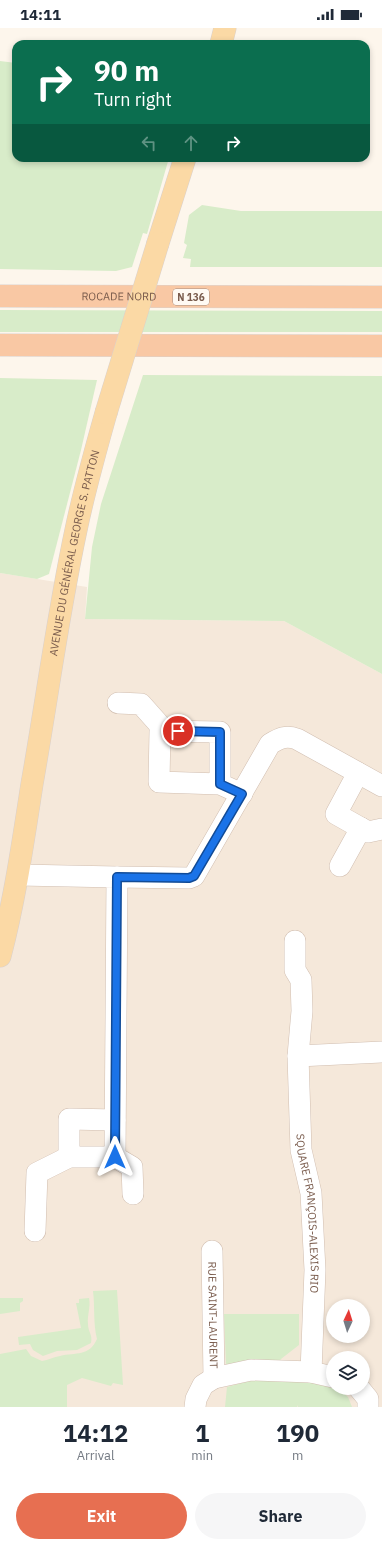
<!DOCTYPE html>
<meta charset="utf-8">
<style>
body{margin:0;font-family:"IBM Plex Sans",sans-serif;background:#f6f6f7;color:#1f2937;height:100vh;display:flex;flex-direction:column;font-size:15px;white-space:nowrap}
*{box-sizing:border-box;margin:0}
p{font-size:13px;color:#747a83}
.icon{flex:none;width:22px;height:22px;fill:none;stroke:currentColor;stroke-width:2;stroke-linecap:round;stroke-linejoin:round}
.map{position:relative;height:1379px;overflow:hidden}
.sheet{display:flex;flex-direction:column;background:#fff;flex:1}
.sheet>*{flex:none}
.top-card{position:absolute;left:12px;top:12px;width:358px;height:122px;border-radius:12px;box-shadow:0 2px 6px #0003;background:#0b6e4f;color:#fff;overflow:hidden}
.needle{width:26px;rotate:4deg}
.buttons{position:absolute;left:326px;top:1271px;display:grid;gap:8px}
.buttons a{display:grid;place-items:center;width:44px;height:44px;border-radius:50%;background:#fff;box-shadow:0 2px 6px #0003;font-size:20px}
.pin{position:absolute;display:grid;place-items:center;width:34px;height:34px;color:#fff;margin:-17px;border:2px solid #fff;border-radius:50%;box-shadow:0 1px 4px #0007}
.me{position:absolute;width:44px;margin:-22px;rotate:0deg;stroke-linejoin:round;filter:drop-shadow(0 0 3px #0008)}
.turn{display:flex;align-items:center;gap:14px;height:84px;padding:0 16px;font-size:18px}
.turn .icon{width:52px;height:52px;stroke-width:2.5}
.turn b{display:block;font-size:28px;line-height:34px}
.lanes{display:flex;align-items:center;height:38px;padding:0 16px;background:#0003;justify-content:center;gap:20px;direction:ltr}
.lanes .off{opacity:.35}
.eta{display:flex;justify-content:space-evenly;align-items:center;height:68px;text-align:center}
.eta b{font-size:24px;font-weight:700;line-height:28px}
.button{display:flex;gap:8px;margin-top:auto;padding:8px 16px}
.button a{flex:1;height:46px;border-radius:24px;background:#e76f51;color:#fff;font-size:16px;font-weight:700;line-height:46px;text-align:center}
.button a+a{background:#f6f6f7;color:#1f2937}
.status{display:flex;justify-content:space-between;align-items:center;height:28px;padding:0 20px;background:#fff;direction:ltr}
.status svg{height:11px;fill:currentColor}
.map>svg:first-child{display:block}
.residential{fill:#f5e8da;fill-rule:evenodd}
.green{fill:#d8ecc9}
.lines{fill:none;stroke-linecap:round;stroke-linejoin:round}
.minor-casing{stroke:#d1beb0;stroke-width:22}
.primary-casing{stroke:#dad1cd;stroke-width:23}
.trunk-casing{stroke:#dad1cd;stroke-width:23}
.minor{stroke:#fff;stroke-width:21}
.primary{stroke:#fbd9a5;stroke-width:22}
.trunk{stroke:#f9c8a4;stroke-width:22}
.primary-bridge-casing{stroke:#dad1cd;stroke-width:23;stroke-linecap:butt}
.primary-bridge{stroke:#fbd9a5;stroke-width:22}
.route-casing{stroke:#114b97;stroke-width:10}
.route{stroke:#1a73e8;stroke-width:7}
.labels{text-anchor:middle;stroke-width:4;stroke-linejoin:round;paint-order:stroke}
.shield{fill:#fffaf3;stroke:#a28b7f;stroke-width:1}
.shield-label{font-size:10px;font-weight:bold;fill:#7a5c4d}
.street-label{font-size:11px;fill:#7a5c4d;stroke:#fffaf3}
</style>
<div class="status"><b>14:11</b><svg viewBox="0 0 49 12"><path d="M0 12V9h3v3zM5 12V6h3v6zM10 12V3h3v9zM15 12V0h3v12zM26 1h20v11H26zM47 4h2v5h-2z"/></svg></div>
<div class="map">
<svg width="382" height="1379" viewBox="0 0 382 1379">
<rect width="100%" height="100%" fill="#fdf6ec"/>
<path class="residential" d="M0,545l87,14 -2,32 199,2 98,53v733h-382zM333,1278h30v30h-30zM333,1330h30v30h-30z"/>
<g class="green">
<path d="M0,33l16,2v95h153l-22,76 -4,-1 -11,34 -16,4 -116,-2z"/>
<path d="M202,177l39,6h141v56h-192l1,-8 -8,-1 4,-13 -3,-2 5,-28z"/>
<path d="M0,282l382,1v21h-382z"/>
<path d="M143,347l239,1v298l-98,-53 -199,-2 7,-72 9,-43z"/>
<path d="M0,350l97,2 -16,70 -32,124 -12,5 -37,-6z"/>
<path d="M117,1262l6,95 -10,-2 -2,3 -29,-8 -15,7v22h-67v-53l26,-5 5,7 11,5c6,-1 12,-4 18,-5 16,-4 29,1 37,-17 -4,-16 -2,-32 -4,-48z"/>
<path d="M0,1270h23v3l-3,2v8l-20,3z"/>
<path d="M89,1270c2,9 -2,17 -1,26 0,8 5,11 3,19l-14,7 -20,1 -14,5 -10,-6 -3,-6 -11,1 -1,-8 63,-9 -5,-25h3v-4z"/>
<path d="M224,1286h75v31l-18,14 -5,6 -50,-1z"/>
<path d="M256,1351h43l34,6v3h5l10,9 4,10h-54l-1,-2v2h-72l2,-20z"/>
</g>
<g class="lines">
<g class="minor-casing">
<g id="minor">
<path d="M118,675l23,1 24,27"/>
<path d="M358,745l-22,41 32,18 14,-3"/>
<path d="M220,756v-52l-60,-1 -1,51 61,2 22,10"/>
<path d="M340,838l21,-38"/>
<path d="M19,847l98,2 -2,280"/>
<path d="M117,849l72,1 5,-2 76,-132c10,-6 16,-9 27,-5l85,47"/>
<path id="s1" d="M295,913v29l6,10 1,31 -4,45 3,94 10,43 4,77 -4,102"/>
<path d="M298,1028l84,-4"/>
<path d="M69,1129v-38l46,1"/>
<path d="M35,1203l2,-58 32,-16h46l17,10 1,27"/>
<path id="s2" d="M212,1223l2,127"/>
<path d="M359,1360l9,11v8"/>
<path d="M195,1379l1,-8 7,-14 11,-7 37,-8 60,2 22,5"/>
</g>
</g>
<g class="primary-casing">
<g id="primary">
<path d="M221,16l4,-16"/>
<path d="M158,215l27,-85"/>
<path id="s3" d="M0,928c15,-57 23,-114 32,-172 15,-85 26,-170 44,-254 8,-39 19,-78 30,-117"/>
</g>
</g>
<g class="trunk-casing">
<g id="trunk">
<path id="s4" d="M0,268l382,1"/>
<path d="M0,317l382,1"/>
</g>
</g>
<use href="#minor" class="minor"/>
<use href="#primary" class="primary"/>
<use href="#trunk" class="trunk"/>
<g class="primary-bridge-casing">
<path id="primary-bridge" d="M106,385l52,-170"/>
</g>
<use href="#primary-bridge" class="primary-bridge"/>
</g>
<g class="lines">
<g class="route-casing">
<path id="route" d="M115,1129l2,-280 72,1 5,-2 48,-82 -22,-10v-52l-42,-1"/>
</g>
<use href="#route" class="route"/>
</g>
<g class="labels">
<rect class="shield" x="173" y="261" width="36" height="16" rx="3"/>
<g class="shield-label">
<text x="191" y="273">N 136</text>
</g>
<g class="street-label">
<text dy="4" stroke="none"><textPath href="#s4" startOffset="119">ROCADE NORD</textPath></text>
<text dy="4" stroke="none"><textPath href="#s3" startOffset="410">AVENUE DU GÉNÉRAL GEORGE S. PATTON</textPath></text>
<text dy="4" stroke="none"><textPath href="#s1" startOffset="275">SQUARE FRANÇOIS-ALEXIS RIO</textPath></text>
<text dy="4" stroke="none"><textPath href="#s2" startOffset="64">RUE SAINT-LAURENT</textPath></text>
</g>
</g>
</svg>
<div class="buttons">
<a><svg class="needle" viewBox="-14 -14 28 28"><path d="M0-13l5 13h-10z" fill="#e53935"/><path d="M0 13l5-13h-10z" fill="#747a83"/></svg></a>
<a><svg class="icon" aria-label="layers" viewBox="0 0 24 24"><path d="M12 4l9 5-9 5-9-5zM3 14l9 5 9-5"/></svg></a>
</div>
<div class="pin" style="left:178px;top:703px;background:#d93025"><svg class="icon" aria-label="arrive" viewBox="0 0 24 24"><path d="M6 21V4h12l-3 4 3 4H6"/></svg></div>
<svg class="me" style="left:115px;top:1129px" viewBox="-20 -20 40 40"><path d="M0-17L14 15 0 8-14 15z" fill="#1a73e8" stroke="#fff" stroke-width="4"/></svg>
<div class="top-card">
<div class="turn"><svg class="icon" aria-label="right" viewBox="0 0 24 24"><path d="M7 20v-9h11M14 6l5 5-5 5"/></svg><div><b>90 m</b>Turn right</div></div>
<div class="lanes"><svg class="icon off" aria-label="left" viewBox="0 0 24 24"><path d="M17 20v-9H6M10 6l-5 5 5 5"/></svg><svg class="icon off" aria-label="ahead" viewBox="0 0 24 24"><path d="M12 20V5M6 11l6-6 6 6"/></svg><svg class="icon" aria-label="right" viewBox="0 0 24 24"><path d="M7 20v-9h11M14 6l5 5-5 5"/></svg></div>
</div>
</div>
<section class="sheet">
<div class="eta">
<div><b>14:12</b><p>Arrival</p></div>
<div><b>1</b><p>min</p></div>
<div><b>190</b><p>m</p></div>
</div>
<div class="button"><a>Exit</a><a>Share</a></div>
</section>
